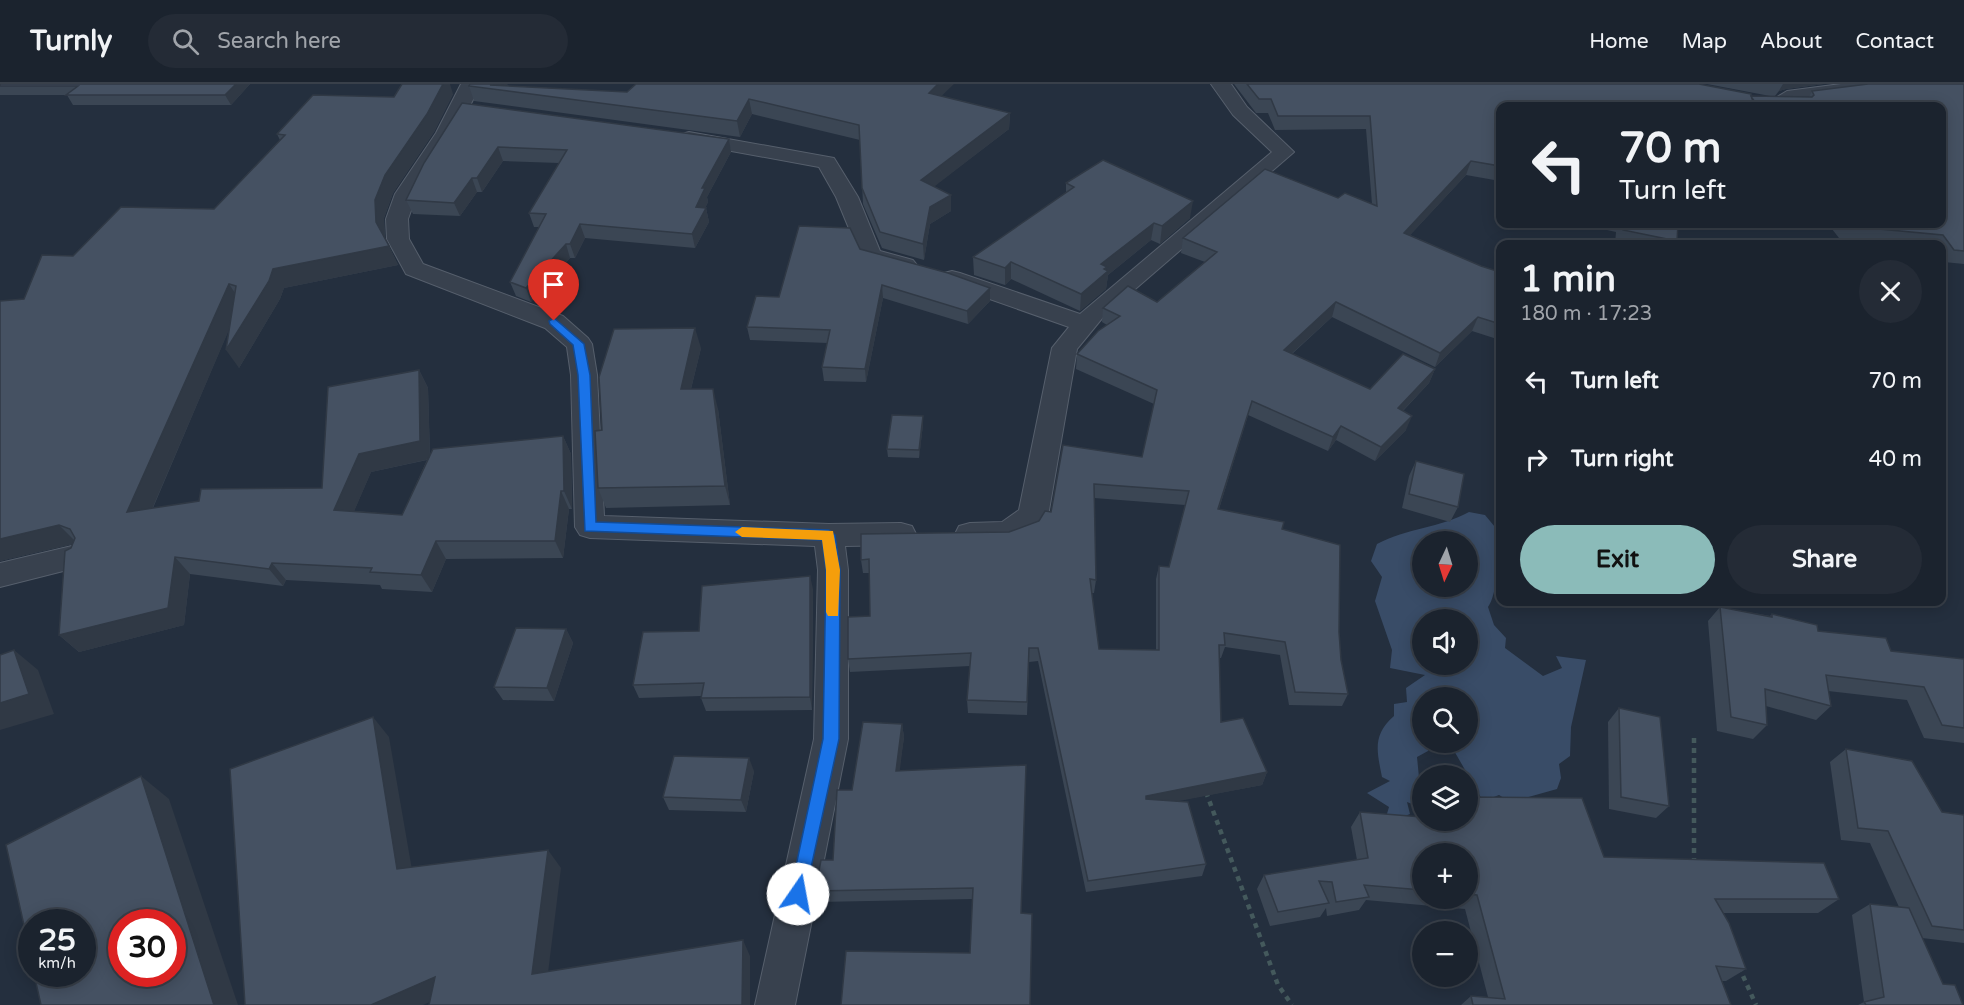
<!DOCTYPE html>
<meta charset="utf-8">
<style>
body{margin:0;font-family:"Varela Round",sans-serif;background:#242b36;color:#f1f3f6;height:100vh;display:flex;flex-direction:column;font-size:22px;white-space:nowrap}
*{box-sizing:border-box;margin:0}
p{font-size:20px;color:#a0a4aa}
.icon{flex:none;width:33px;height:33px;fill:none;stroke:currentColor;stroke-width:2;stroke-linecap:round;stroke-linejoin:round}
.map{position:relative;flex:1;overflow:hidden}
.panel{position:absolute;left:1496px;top:156px;width:450px;height:366px;display:flex;flex-direction:column;background:#1b232e;border-radius:12px;box-shadow:0 3px 15px #0003,0 0 0 2px #39404a}
.panel>*{flex:none}
.guide{position:absolute;left:1496px;top:18px;width:450px;height:126px;border-radius:12px;box-shadow:0 3px 15px #0003,0 0 0 2px #39404a;background:#1b232e;color:#f1f3f6;overflow:hidden}
.needle{width:39px;rotate:184deg}
.fabs{position:absolute;left:1412px;top:447px;display:grid;gap:12px}
.fabs a{display:grid;place-items:center;width:66px;height:66px;border-radius:50%;background:#1b232e;box-shadow:0 3px 15px #0003,0 0 0 2px #39404a;font-size:30px}
.speed{position:absolute;left:18px;top:825px;display:flex;gap:12px;font-size:30px;font-weight:700;text-align:center}
.speed>*{display:grid;place-content:center;width:78px;height:78px;border-radius:50%;background:#1b232e;box-shadow:0 3px 15px #0003,0 0 0 2px #39404a;line-height:1}
.speed small{font-size:15px;font-weight:400}
.speed .limit{border:9px solid #d22;background:#fff;color:#111}
.pin{position:absolute;display:grid;place-items:center;width:51px;height:51px;color:#fff;margin:-62px -26px;border-radius:50% 50% 50% 0;rotate:-45deg;box-shadow:0 0 6px #0007}
.pin .icon{rotate:45deg}
.me{position:absolute;width:66px;margin:-33px;rotate:12deg;stroke-linejoin:round;filter:drop-shadow(0 0 4px #0008)}
.turn{display:flex;align-items:center;gap:21px;height:126px;padding:0 24px;font-size:27px}
.turn .icon{width:78px;height:78px;stroke-width:2.5}
.turn b{display:block;font-size:42px;line-height:51px}
.round{display:grid;place-items:center;flex:none;width:63px;height:63px;border-radius:32px;background:#242b36}
.overview{display:flex;align-items:center;justify-content:space-between;height:102px;padding:0 24px}
h1{font-size:36px;font-weight:700;line-height:45px}
.primary-button{display:flex;gap:12px;margin-top:auto;padding:12px 24px}
.primary-button a{flex:1;height:69px;border-radius:36px;background:#8bbbb9;color:#111;font-size:24px;font-weight:700;line-height:69px;text-align:center}
.primary-button a+a{background:#242b36;color:#f1f3f6}
ul{padding:0;list-style:none}
li{display:flex;align-items:center;gap:18px;height:78px;padding:0 24px}
li div{flex:1}
li b{display:block;font-size:22px}
li em{font-style:normal}
header{display:flex;align-items:center;gap:36px;box-sizing:border-box;height:84px;padding:0 30px;background:#1b232e;border-bottom:2px solid #39404a}
header strong{font-size:28px}
nav{display:flex;gap:33px;margin-inline-start:auto;font-size:21px}
.search{width:420px;height:54px;background:#242b36;display:flex;align-items:center;gap:15px;box-sizing:border-box;padding:0 21px;border-radius:33px;color:#a0a4aa;font-size:22px}
.map>svg:first-child{display:block}
.water{fill:#394c67;fill-rule:evenodd}
.lines{fill:none;stroke-linecap:round;stroke-linejoin:round}
.minor-casing{stroke:#565f6c;stroke-width:2}
.path{stroke:#44595c;stroke-width:4.5;stroke-dasharray:5 5;stroke-linecap:butt}
.minor{fill:#38414e;fill-rule:evenodd}
.wall{fill:#3b4654;fill-rule:evenodd}
.shaded-wall{fill:#303945}
.building{fill:#455162;stroke:#303945;stroke-width:1.5;fill-rule:evenodd}
.route{fill:#1a73e8;stroke:#114b97;stroke-width:1.5}
.slow{fill:#f59e0b}
</style>
<header>
<strong>Turnly</strong>
<div class="search"><svg class="icon" aria-label="search" viewBox="0 0 24 24"><circle cx="10" cy="10" r="6"/><path d="M15 15l6 6"/></svg>Search here</div>
<nav><a>Home</a><a>Map</a><a>About</a><a>Contact</a></nav>
</header>
<div class="map">
<svg width="1964" height="921" viewBox="0 0 1964 921">
<rect width="100%" height="100%" fill="#242f3e"/>
<path class="water" d="M1469,428l16,3 15,18 -4,7c4,15 1,55 -8,67l6,18 12,13 -1,10 38,28 19,-8 -6,-12 30,4 -15,67 -1,29 -11,8 2,14 -4,11 -46,13 -12,-7 -16,6 -30,-52 -9,-6 23,-1v-44h-45v44l6,1v8l-11,6 5,51 -15,-6 3,12 -21,8 -3,-5 3,-10 -22,-14 23,-12 -8,-4c-5,-25 -10,-42 12,-61v-12l13,-2 -1,-14 19,-13 -35,-7 2,-18 -17,-49 7,-24 -11,-16 6,-17c30,-16 63,-16 92,-32zM1422,458h45v44h-45zM1422,536h45v44h-45z"/>
<g class="lines">
<g class="minor-casing">
<g id="minor">
<path d="M461,0h20l-25,49 -39,61 -9,25 1,20 14,25 140,52 25,22 4,6 5,31 7,141 225,8 72,-1 11,3 4,8 -4,8 -11,3 -56,1 3,24v169l-53,266h-40l59,-266 4,-169 -3,-24 -225,-8 -10,-3 -5,-8 -4,-152 -4,-28 -22,-19 -139,-54 -19,-35 -1,-20 9,-25 41,-61z"/>
<path d="M1211,0h20l16,23 47,45 -190,164 -27,33 -29,167c-16,29 -59,35 -89,26l-4,-8 4,-8 11,-3 32,-1 17,-12 33,-162 17,-21 -125,-44 -4,-5 4,-5 8,-2 8,2 120,41 192,-162 -39,-37z"/>
<path d="M1841,0h54l-10,6 -84,11 4,5h-20l-8,-9 10,-6z"/>
<path d="M689,48l145,26 24,39 22,54 33,9 4,5 -4,5 -8,2 -43,-12 -26,-63 -17,-30 -137,-25 -3,-4 3,-4z"/>
<path d="M76,461l11,4 4,8 -4,8 -87,22v-24z"/>
</g>
</g>
<g class="path">
<path d="M1694,654v126"/>
<path d="M1206,708l72,193 14,20"/>
<path d="M1739,883l17,38"/>
</g>
<use href="#minor" class="minor"/>
</g>
<g class="wall">
<path d="M0,0h250l-19,21h-158l-6,-10h-67z"/>
<path d="M470,0h37l1,2 119,6 315,4 68,17 -1,16 -75,57 17,25 -21,13 -6,36 -42,-12 -19,-44 -3,-64 -108,-26 -12,23 -266,-36 -5,-15z"/>
<path d="M1234,0h465l52,12h19l-63,-12h117l-38,5 -7,2 -4,5 34,1 3,-6 152,-7v180l-20,-2 -3,-4v-14h-37l-65,-6 -11,-14h113v-118h-441v75l-34,-6 -56,60 71,31 19,6v68l-28,-9 -37,36 -103,-50 -40,37 78,35 65,-20 -6,14 -26,28 3,19 -31,31 -39,-21 -8,11 -80,-36 -29,94 63,20 57,103 2,28 7,34 -6,12 -53,-1 -9,-50 -55,-8 -4,11h-2l2,64 46,50 -5,13 -86,16 30,63 -4,12 -116,16 -48,-231 -9,1 -2,53 -59,-2 -1,-13 3,-34 -120,6 -2,-13 22,-43 -1,-43h-6l-2,-13 148,-28 30,-11 12,-9 12,-67 79,12 12,-53 -78,-35 1,-15 30,-29 -5,-3 1,-14 54,-6 48,-40 -24,-9 2,-15 155,-40 34,6 -6,-75 -91,1 -7,-17h-12zM1094,414l91,7 -16,62 -10,-1 -3,13v71l-57,-1 -7,-56h2l2,-13z"/>
<path d="M453,10l-19,38 -41,61 -9,25 1,20 13,27 -114,23 -4,11 -41,69 -10,-39 -76,179 169,-20 97,-118 9,18 2,66 133,-18 8,18 1,55h-3l-6,49 -117,1 -14,33 -50,-3 -2,-4 -94,-5 -3,6 -93,-12 -6,51 -105,27 -20,-17 12,-87 2,-4 -73,17v-260l24,-2 190,-90 66,-69 -3,-6 117,-37zM427,376l-25,55 -48,-4 17,-39z"/>
<path d="M462,19l267,36 2,13 -24,45 1,5 -3,6h1l3,14 -14,26 -110,-10 -10,20h-5l-39,44 -15,-6 -6,-14 29,-55h-5l-5,-14 30,-50 -56,-2 -21,31h-5l-17,24 -47,-2 -7,-14z"/>
<path d="M1066,99l124,35 -30,26 -9,-4 -43,35 -2,14 -26,22 -69,-32 -6,6 -31,-10 -1,-18 93,-64z"/>
<path d="M1600,140h78l-1,17 -2,3h-60l1,-12 -18,-4z"/>
<path d="M860,165l130,52 -22,23 -85,-26 -17,84 -42,-1 -2,-14 6,-24 -78,-3 -3,-13 32,-30z"/>
<path d="M701,264l-10,41 27,20 12,96 -124,3 -8,-20 4,-58z"/>
<path d="M923,332v8l-4,34 -31,-1 -1,-8z"/>
<path d="M1416,377l42,46 -8,15 -48,-14 7,-32z"/>
<path d="M813,505l-1,121 -106,1 -5,-13v-2l-62,2 -6,-13 66,-54z"/>
<path d="M1720,523l50,9 2,-2 46,17 73,20 73,8v84l-40,-5 -17,-38 -79,-9 3,15 -15,14 -50,-14 1,19 -14,14 -36,-8 -9,-110z"/>
<path d="M566,545l7,14 -19,58 -51,-1 -9,-13z"/>
<path d="M1619,624l50,98 -13,12 -47,-9 -1,-87z"/>
<path d="M902,640l2,13 -5,34 127,-6 -56,188 3,-54 -155,3 -3,-11 18,-31 19,-70z"/>
<path d="M1846,665l96,63 22,3v128l-42,-5 21,46 20,21h-105l6,-3 -12,-87 18,-11 29,3 -29,-64 -29,-3 -11,-78z"/>
<path d="M754,687l-8,41 -77,-2 -6,-13z"/>
<path d="M1360,728l244,45 235,42 -21,14h-95l23,56 -20,12h-4l9,24h-270l10,-9 17,1 -23,-88 -99,-9 -7,10 -32,6 -1,-8 -6,9 -50,9 -13,-37 7,-14 93,-15 -6,-33zM1422,770h45v44h-45z"/>
</g>
<g class="shaded-wall">
<path d="M236,0h14l-19,21 -6,-10z"/>
<path d="M443,0h7l3,10 -19,38 -41,61 -9,25 1,22 -9,-18 -1,-22 10,-25z"/>
<path d="M493,0h14l3,7 -20,-6z"/>
<path d="M938,0h16l-25,24v-15z"/>
<path d="M1783,0h41l-38,5 -7,2 -4,6z"/>
<path d="M749,15l3,15 -12,23 -3,-16z"/>
<path d="M1010,29l-1,16 -87,67 -1,-16z"/>
<path d="M729,55l2,13 -24,45 1,5 -9,19 -3,-14 6,-19z"/>
<path d="M498,63l5,14 -21,31 -5,-14z"/>
<path d="M1471,77l-5,14 -67,72 5,-14z"/>
<path d="M472,94l5,14 -17,24 -6,-13z"/>
<path d="M951,111v16l-21,13 -6,36 -1,-16 7,-37z"/>
<path d="M1193,117l-3,17 -30,26 2,-18z"/>
<path d="M706,124l3,14 -14,26 -3,-14z"/>
<path d="M1154,139l-3,17 -43,35 -2,14 -26,22 1,-17 20,-30z"/>
<path d="M580,140l5,14 -10,20 -5,-14z"/>
<path d="M566,160l4,14 -39,44 -5,-14z"/>
<path d="M389,162l9,19 -114,23 -4,11 -41,69 -13,-18 47,-81z"/>
<path d="M1011,178v17l-6,6v-17z"/>
<path d="M229,200l12,18 -98,228 -16,-18z"/>
<path d="M882,201l1,13 -17,84 -1,-13z"/>
<path d="M990,204v13l-22,23 -1,-13z"/>
<path d="M1336,218l-4,15 -52,47 4,-14z"/>
<path d="M1478,233l-6,14 -37,36 5,-14z"/>
<path d="M695,244l6,20 -15,61 -5,-20z"/>
<path d="M1435,285l-6,14 -37,39 6,-14z"/>
<path d="M419,286l9,18 2,71 -59,13 -24,56 -13,-18 25,-56z"/>
<path d="M713,305l5,20 12,96 -5,-19z"/>
<path d="M1252,317l-4,14 -34,108 4,-14z"/>
<path d="M923,332v8l-4,34v-8z"/>
<path d="M1412,332l-6,14 -31,31 6,-14z"/>
<path d="M1341,342l-5,14 -8,11 5,-14z"/>
<path d="M563,352l8,18 1,55 -8,-18z"/>
<path d="M561,407l8,18 -6,49 -8,-17z"/>
<path d="M59,441l18,18 -77,18v-22z"/>
<path d="M436,457l10,18 -14,33 -11,-17z"/>
<path d="M175,473l15,17 -6,51 -105,27 -20,-17z"/>
<path d="M272,479l14,17 -3,6 -14,-17z"/>
<path d="M810,492l3,13 -1,121 -2,-13z"/>
<path d="M566,545l7,14 -19,58 -7,-13z"/>
<path d="M14,566l24,20 16,44 -54,16v-27z"/>
<path d="M373,633l16,20 26,150 -18,-18z"/>
<path d="M902,640l2,13 -6,47 -2,-13z"/>
<path d="M749,674l5,13 -8,41 -5,-12z"/>
<path d="M1267,688l-5,13 -119,23 3,-12z"/>
<path d="M141,692l28,23 69,206h-24z"/>
<path d="M548,766l13,18 -15,121 -14,-15z"/>
<path d="M743,856l7,16v49h-8z"/>
<path d="M435,893l18,15 -30,13h-52z"/>
</g>
<g class="building">
<path d="M0,0h236l-11,11h-159l12,-9h-78z"/>
<path d="M402,0h41l-16,30 -42,61 -10,25 1,22 13,24 -116,23 -4,12 -43,69 10,-64 -7,-2 -102,228 72,-11 2,-12 121,-1 6,-101 91,-17 1,71 -61,13 -25,56 68,5 31,-66 130,-13 1,55h-3l-6,50h-119l-15,34 -51,-3 2,-4 -100,-5 -3,6 -94,-12 -7,51 -109,27 6,-84 6,-3 4,-10 -5,-9 -11,-4 -59,14v-238l24,-2 18,-44 31,1 48,-49 93,2 71,-74 -8,-1 36,-39 81,2z"/>
<path d="M470,0h23l-3,1 137,7 9,-8h302l-9,9 81,20 -89,67 30,15 -21,12 -7,37 -43,-12 -18,-44 -3,-63 -110,-26 -12,22 -268,-35z"/>
<path d="M1247,0h452l52,10 3,12h-254v60l-29,-5 -67,72 77,33 19,6v52l-22,-7 -38,36 -104,-51 -52,48 86,39 33,-35 32,15 -37,39 14,8 -31,31 -40,-21 -8,11 -81,-36 -34,108 66,13 -2,7 58,16 -1,87 2,28 7,34 -53,-2 -10,-50 -61,-9 1,12h-6l2,77 22,-4 24,54 -121,24v3l42,3 18,62 -118,17 -50,-233h-9l-2,54 -60,-2 4,-47 -123,6v-42l22,-1 -1,-57 -8,1v-26l148,-2 30,-11 6,-10 6,1 12,-67 79,12 15,-67 -80,-36 21,-23 22,-15 -17,-8 25,-22 29,16 60,-50 -34,-14 82,-69 73,29 7,-5 32,13 -7,-90h-92l-7,-17h-12zM1094,400l95,7 -20,76 -10,-1v84l-60,-1 -9,-70 6,1z"/>
<path d="M1868,0h96v167l-10,-1 -11,-15 -96,-9 -1,-2h95v-118h-183l-6,-8 -1,-2 61,1 2,-2 -2,-4z"/>
<path d="M462,19l267,36 -27,49h3l-9,19 10,1 -14,26 -112,-10 -10,20h-4l-40,44 -16,-6 36,-68 -17,-1 38,-63 -69,-3 -21,31h-5l-18,25 -48,-3 18,-37z"/>
<path d="M1103,76l90,41 -31,25 -8,-3 -53,41 6,3 -3,2 4,2 -27,23 -70,-32 -6,6 -32,-11 101,-70 -8,-4z"/>
<path d="M1623,140h55l-1,17 -54,-11z"/>
<path d="M799,142l51,2 10,21 88,24 42,15 -23,23 -85,-26 -17,84 -43,-2 8,-37 -83,-3 9,-31 23,1z"/>
<path d="M695,244l-14,61h32l12,97 -127,2 -3,-57 7,-1 -3,-53 15,-48z"/>
<path d="M892,331l31,1 -4,34 -32,-1z"/>
<path d="M1416,377l48,13 -6,33 -49,-13z"/>
<path d="M810,492v121l-109,1 3,-15 -71,2 10,-53 56,-1 3,-45z"/>
<path d="M1720,523l52,10v-3l45,11 1,6 68,7 5,13 73,8v69l-22,-3 -18,-38 -98,-12 5,31 -66,-17 2,36 -36,-8z"/>
<path d="M516,544l50,1 -19,59 -53,-1z"/>
<path d="M14,566l15,44 -29,9v-48z"/>
<path d="M1619,624l41,9 9,89 -48,-9z"/>
<path d="M373,633l24,152 151,-19 -16,124 211,-34 -1,65h-313l6,-28 -64,28h-126l-15,-236z"/>
<path d="M863,638l39,2 -6,47 130,-6 -5,148 11,1 -2,91h-189l5,-54 124,2 3,-65 -158,3 6,-31h12l4,-70h15z"/>
<path d="M1846,665l66,12 30,51 22,3v115l-32,-4 -44,-95 -30,-3z"/>
<path d="M674,672l75,2 -8,42 -78,-3z"/>
<path d="M141,692l73,229h-173l-7,-31h48v-52h-50v39l-26,-116zM122,838h50v52h-50z"/>
<path d="M1467,713l115,1 22,59 220,6 15,36h-124l14,24 17,46 -30,-3 15,39h-258l-2,-9 34,3 -28,-104 -10,-1v-40h-45v36l-58,-5 5,12 -33,5 -4,-20 -13,-1 10,22 -51,9 -14,-37 104,-17 -8,-46 62,5v3h45z"/>
<path d="M1870,820l39,4 34,76 12,1 8,20h-97l-2,-3 20,-5z"/>
</g>
<path class="route" d="M554,234l30,26 6,31 6,147 233,8 6,5 5,35 -1,169 -35,161 -6,3 -6,-3 -2,-6 33,-155 3,-169 -4,-30 -237,-9 -7,-156 -5,-30 -23,-21 -1,-3z"/>
<path class="slow" d="M742,443l91,4 7,39 -2,46h-10l-2,-4v-42l-4,-30 -80,-3 -7,-5z"/>
</svg>
<div class="fabs">
<a><svg class="needle" viewBox="-14 -14 28 28"><path d="M0-13l5 13h-10z" fill="#e53935"/><path d="M0 13l5-13h-10z" fill="#a0a4aa"/></svg></a>
<a><svg class="icon" aria-label="sound" viewBox="0 0 24 24"><path d="M4 9h4l5-4v14l-5-4H4zM17 9q2 3 0 6"/></svg></a>
<a><svg class="icon" aria-label="search" viewBox="0 0 24 24"><circle cx="10" cy="10" r="6"/><path d="M15 15l6 6"/></svg></a>
<a><svg class="icon" aria-label="layers" viewBox="0 0 24 24"><path d="M12 4l9 5-9 5-9-5zM3 14l9 5 9-5"/></svg></a>
<a>+</a>
<a>−</a>
</div>
<div class="speed"><div>25<small>km/h</small></div><div class="limit">30</div></div>
<div class="pin" style="left:554px;top:237px;background:#d93025"><svg class="icon" aria-label="arrive" viewBox="0 0 24 24"><path d="M6 21V4h12l-3 4 3 4H6"/></svg></div>
<svg class="me" style="left:798px;top:810px" viewBox="-20 -20 40 40"><circle r="19" fill="#fff"/><path d="M0-13L10 11 0 6-10 11z" fill="#1a73e8"/></svg>
<div class="guide">
<div class="turn"><svg class="icon" aria-label="left" viewBox="0 0 24 24"><path d="M17 20v-9H6M10 6l-5 5 5 5"/></svg><div><b>70 m</b>Turn left</div></div>
</div>
<section class="panel">
<div class="overview"><div><h1>1 min</h1><p>180 m · 17:23</p></div><a class="round"><svg class="icon" aria-label="close" viewBox="0 0 24 24"><path d="M6 6l12 12M18 6L6 18"/></svg></a></div>
<ul>
<li><svg class="icon" aria-label="left" viewBox="0 0 24 24"><path d="M17 20v-9H6M10 6l-5 5 5 5"/></svg><div><b>Turn left</b></div><em>70 m</em></li>
<li><svg class="icon" aria-label="right" viewBox="0 0 24 24"><path d="M7 20v-9h11M14 6l5 5-5 5"/></svg><div><b>Turn right</b></div><em>40 m</em></li>
</ul>
<div class="primary-button"><a>Exit</a><a>Share</a></div>
</section>
</div>
